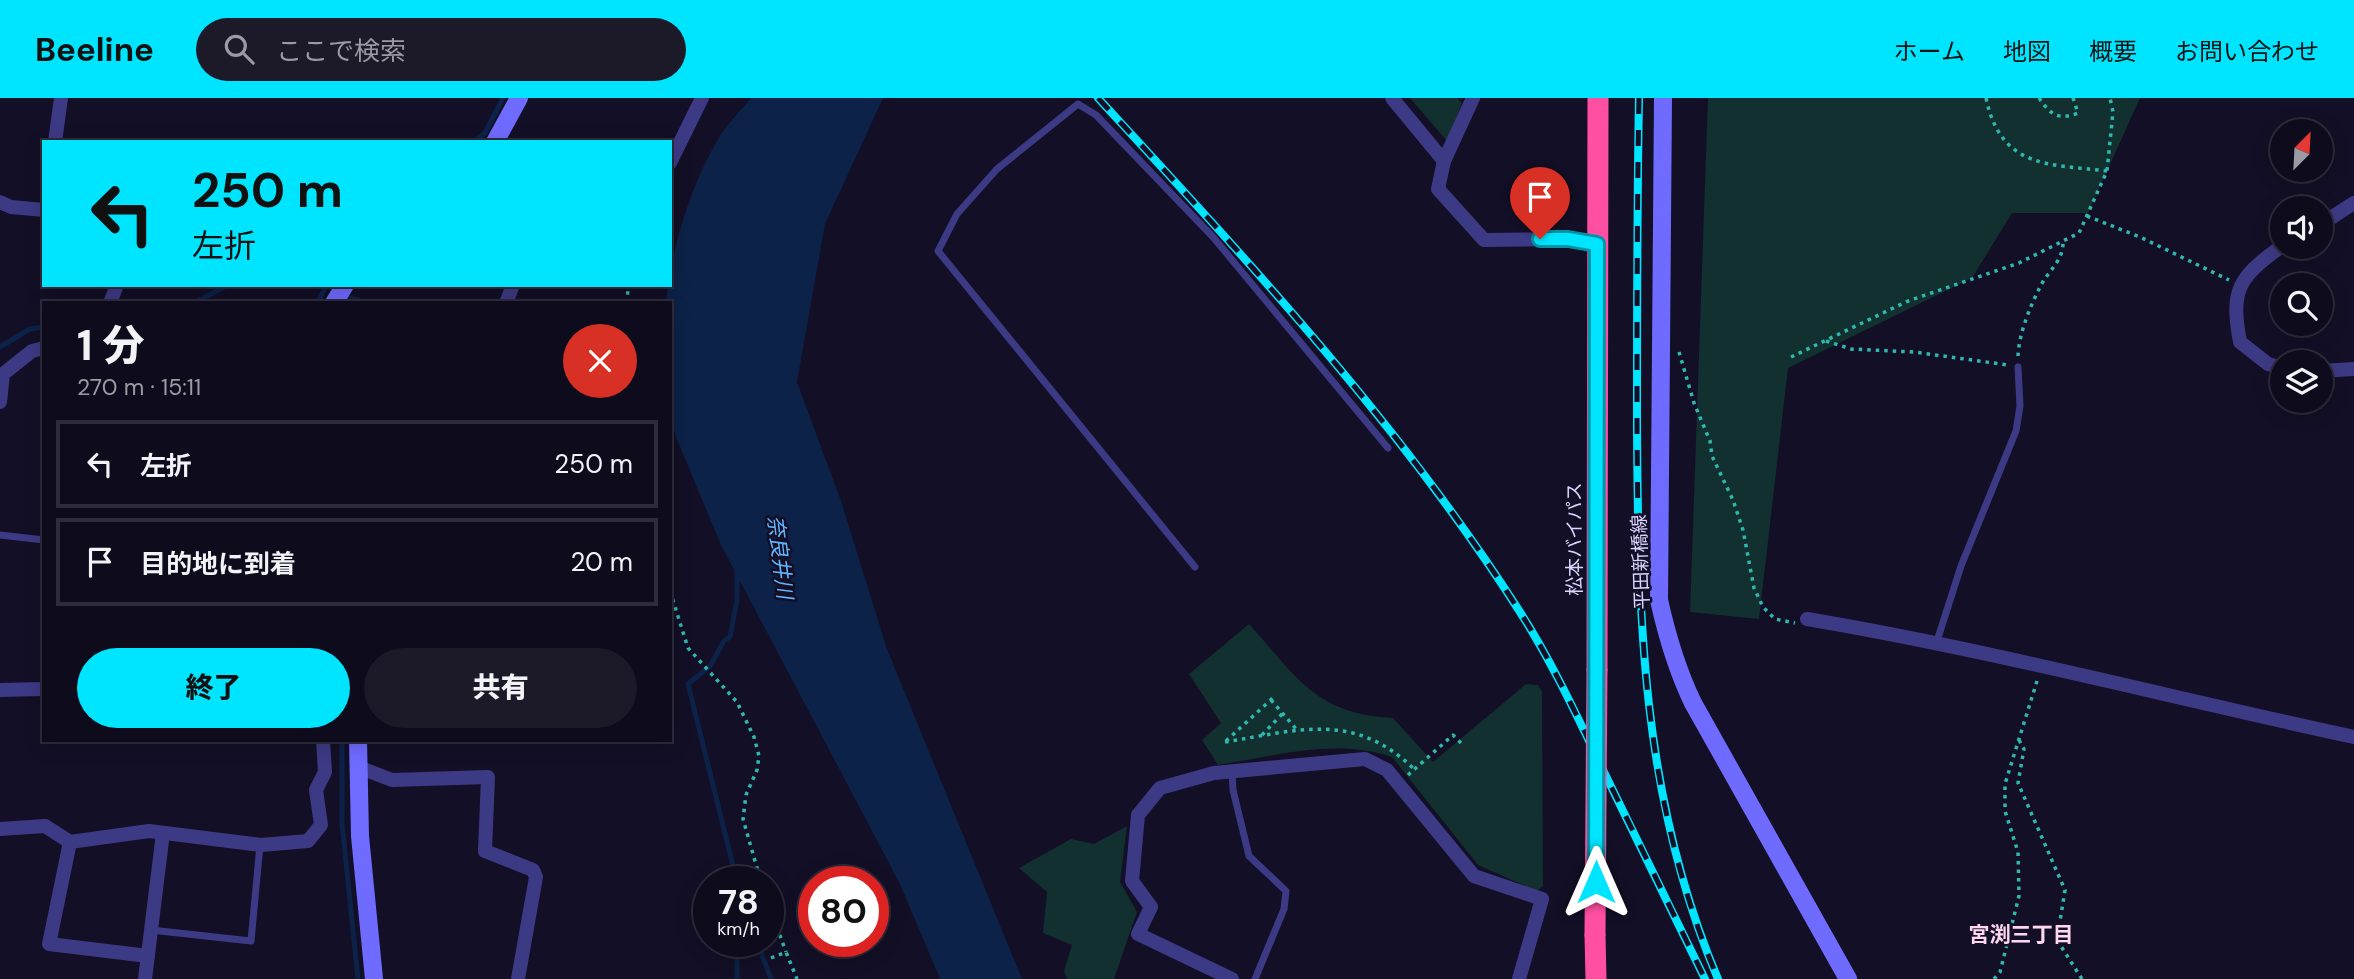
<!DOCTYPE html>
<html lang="ja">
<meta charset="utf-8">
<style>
body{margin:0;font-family:"DM Sans","Noto Sans JP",sans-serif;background:#1c1929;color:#f1f3f6;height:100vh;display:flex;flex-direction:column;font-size:26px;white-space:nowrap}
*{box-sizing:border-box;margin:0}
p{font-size:23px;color:#9b9ba3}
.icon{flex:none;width:38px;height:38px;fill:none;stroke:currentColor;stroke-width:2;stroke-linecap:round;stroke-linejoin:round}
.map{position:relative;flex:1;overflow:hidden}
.side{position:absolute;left:42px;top:203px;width:630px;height:441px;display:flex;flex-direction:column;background:#0e0b1c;border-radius:0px;box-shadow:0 4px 18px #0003,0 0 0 2px #2e2b3b}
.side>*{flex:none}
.top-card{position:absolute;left:42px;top:42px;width:630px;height:147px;border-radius:0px;box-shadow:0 4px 18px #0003,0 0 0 2px #2e2b3b;background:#00e5ff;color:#111;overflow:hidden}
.needle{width:46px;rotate:24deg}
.buttons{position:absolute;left:2270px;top:21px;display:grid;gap:14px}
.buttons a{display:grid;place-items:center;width:63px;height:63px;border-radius:50%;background:#0e0b1c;box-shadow:0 4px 18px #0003,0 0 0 2px #2e2b3b;font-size:35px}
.speed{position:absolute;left:693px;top:768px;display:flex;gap:14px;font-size:35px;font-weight:700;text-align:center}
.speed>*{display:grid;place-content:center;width:91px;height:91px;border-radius:50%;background:#0e0b1c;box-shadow:0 4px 18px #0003,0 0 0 2px #2e2b3b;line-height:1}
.speed small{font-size:18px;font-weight:400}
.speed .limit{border:10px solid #d22;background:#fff;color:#111}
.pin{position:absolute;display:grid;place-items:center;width:60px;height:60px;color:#fff;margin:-72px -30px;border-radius:50% 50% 50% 0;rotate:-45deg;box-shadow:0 0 7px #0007}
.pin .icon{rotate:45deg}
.me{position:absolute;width:77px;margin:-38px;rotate:0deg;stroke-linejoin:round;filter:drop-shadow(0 0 5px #0008)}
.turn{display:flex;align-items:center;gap:24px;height:147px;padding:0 35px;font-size:32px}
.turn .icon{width:91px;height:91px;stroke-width:2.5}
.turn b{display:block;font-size:49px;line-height:60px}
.round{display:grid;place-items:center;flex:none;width:74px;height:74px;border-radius:37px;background:#1c1929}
.headline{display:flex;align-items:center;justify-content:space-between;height:119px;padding:0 35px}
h1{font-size:42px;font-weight:800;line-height:52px}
.button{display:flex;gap:14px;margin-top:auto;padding:14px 35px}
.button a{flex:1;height:80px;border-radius:42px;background:#00e5ff;color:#111;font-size:28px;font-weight:800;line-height:80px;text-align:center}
.button a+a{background:#1c1929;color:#f1f3f6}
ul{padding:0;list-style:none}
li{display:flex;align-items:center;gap:21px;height:88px;margin:0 14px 10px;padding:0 21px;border:4px solid #2e2b3b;border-radius:0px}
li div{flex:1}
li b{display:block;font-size:26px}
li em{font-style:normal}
header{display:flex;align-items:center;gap:42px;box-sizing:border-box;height:98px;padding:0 35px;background:#00e5ff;color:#111}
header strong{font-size:33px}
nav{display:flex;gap:38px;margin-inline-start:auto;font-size:24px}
.search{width:490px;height:63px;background:#1c1929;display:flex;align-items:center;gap:18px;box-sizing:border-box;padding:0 24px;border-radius:38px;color:#9b9ba3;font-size:26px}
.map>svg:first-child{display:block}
.green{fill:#12302f}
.water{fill:#0c2248}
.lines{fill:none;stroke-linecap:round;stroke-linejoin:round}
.stream{stroke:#0c2248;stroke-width:5}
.path{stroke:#2fb8b0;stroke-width:3.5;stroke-dasharray:3.5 5;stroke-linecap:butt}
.lane{stroke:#3d3a85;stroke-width:7}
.street{stroke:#3d3a85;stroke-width:14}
.secondary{stroke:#6f6bff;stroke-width:18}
.highway{stroke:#ff4fa3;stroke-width:21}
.rail-casing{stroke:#00e5ff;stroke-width:8}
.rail{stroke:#130f26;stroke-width:5;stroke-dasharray:16;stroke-linecap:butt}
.highway-bridge{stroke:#ff4fa3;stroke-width:21}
.route-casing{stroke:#0095a6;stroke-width:18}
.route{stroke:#00e5ff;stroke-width:12}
.labels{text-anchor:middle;stroke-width:5;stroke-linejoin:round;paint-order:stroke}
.street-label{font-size:19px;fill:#d9d4ff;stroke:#130f26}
.water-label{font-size:21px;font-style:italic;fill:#62b6ff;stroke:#130f26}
.neighbourhood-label{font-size:21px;font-weight:bold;fill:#ffd6f0;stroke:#130f26}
</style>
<header>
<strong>Beeline</strong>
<div class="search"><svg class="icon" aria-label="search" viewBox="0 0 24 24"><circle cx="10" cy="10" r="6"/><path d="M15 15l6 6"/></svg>ここで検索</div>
<nav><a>ホーム</a><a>地図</a><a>概要</a><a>お問い合わせ</a></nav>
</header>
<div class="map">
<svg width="2354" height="881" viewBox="0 0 2354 881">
<rect width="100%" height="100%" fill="#130f26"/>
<g class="green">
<path d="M1410,0h47l5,5 -15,38z"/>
<path d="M1708,0h432l-52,115h-76l-40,65 -184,90 -29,251 -69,-7z"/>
<path d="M1249,526c48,53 66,90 144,94l40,44 93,-78 12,1 4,7 1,194 -6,5 -59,-26 -86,-108c-57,-19 -117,-1 -174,8l-16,-25 19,-17 -32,-49z"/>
<path d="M1127,728l-7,56 17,30 -23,67h-47l-3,-8 8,-26 -29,-12 4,-41 -28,-24 52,-29 23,5z"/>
</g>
<path class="water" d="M751,0h132l-58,126 -28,158 44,119 46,148 135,330h-82l-40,-95 -179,-339 -43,-103 -8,-23v-116h-4c5,-53 24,-118 54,-167 8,-13 21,-26 31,-38z"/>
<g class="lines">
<g class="stream">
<path d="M473,44l12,-9 18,-35"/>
<path d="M350,200l18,5"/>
<path d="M194,205l34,-18"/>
<path d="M317,205l10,-18"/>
<path d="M0,249l30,-18 14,-2"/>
<path d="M737,472v30l-7,37 -6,4 -14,25 -22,18 49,198"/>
<path d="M342,642v83l16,156"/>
<path d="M737,844v37"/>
<path d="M757,844l14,37"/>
</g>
<g class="path">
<path d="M1986,0c15,71 63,66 121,73"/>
<path d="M2039,0c11,16 19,23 39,15l-5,-15"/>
<path d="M2087,118l53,21 89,43"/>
<path d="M626,205l3,-18"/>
<path d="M1826,243l25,8 63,3 94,13"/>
<path d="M1679,254l15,51 16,38 2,15 21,44 10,30 11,58 9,19 12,12 20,4"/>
<path d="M2018,258c1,-23 12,-49 22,-69 8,-16 23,-26 23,-44"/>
<path d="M1791,259l117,-56 111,-38 60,-30 28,-62 6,-59 -3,-14"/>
<path d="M670,493l18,57 49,54 17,35 5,19 -2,14 -11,25 -3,24 18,63"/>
<path d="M1271,602l26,30"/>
<path d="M1262,637l21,-22"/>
<path d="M2019,642l5,9 -6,34 47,107 -8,50 25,39"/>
<path d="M1226,643l49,-45"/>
<path d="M1225,644c74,-12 129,-31 189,27"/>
<path d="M1408,677l45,-40 9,9"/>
<path d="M768,805l18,49"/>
<path d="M771,860l15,-6 11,27"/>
<path d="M1994,881l6,-7 19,-76 -1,-44 -13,-41v-27l32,-103"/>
</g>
<g class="lane">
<path d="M0,437l44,5"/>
<path d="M1195,469l-257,-316 19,-37 40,-45 81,-65 18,11 117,122 175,211"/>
<path d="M1937,543l24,-75 55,-135 4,-25 -2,-39"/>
<path d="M1232,673l1,19 16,66 37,35 -2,18 -29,70"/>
<path d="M151,832l100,11 9,-96"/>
</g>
<g class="street">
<path d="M1392,0l52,63 -6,28 46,51 84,-1 29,5"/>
<path d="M55,44l6,-44"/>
<path d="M1444,63l29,-63"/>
<path d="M670,65l32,-65"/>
<path d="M0,104l11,5 33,3"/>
<path d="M2320,127l34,-22"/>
<path d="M2282,148c-43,31 -52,43 -42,96l28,22 14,4"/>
<path d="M110,205l7,-18"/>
<path d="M506,205l7,-18"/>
<path d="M2320,273l34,-2"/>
<path d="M0,304l3,-28 29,-23 12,-3"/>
<path d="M1807,521c184,31 365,79 547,118"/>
<path d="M0,592l44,-1"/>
<path d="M358,669l34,13 96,-3 -3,74 48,19 3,7 -18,102"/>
<path d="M0,731l45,-3 25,16"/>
<path d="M148,858l-99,-12 21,-102 79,-11 112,14 47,-4 13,-16 -5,-35 9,-18 -2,-32"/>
<path d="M145,881l18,-146"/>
<path d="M1232,881l-94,-45 13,-27 -19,-26 6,-66 22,-27 54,-15 151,-14 22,11 87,106 68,23 -23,80"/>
</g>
<g class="secondary">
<path d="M1663,0l-4,502c8,36 18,70 34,103l155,276"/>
<path d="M495,44l24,-44"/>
<path d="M334,205l11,-18"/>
<path d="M358,642l2,96 14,143"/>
</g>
<g class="highway">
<path d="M1597,572l1,-572"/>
<path d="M1595,837l1,44"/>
</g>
<g class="rail-casing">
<g id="rail">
<path d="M1098,0c150,163 302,326 422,514 32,50 57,104 83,158 34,69 68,139 102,209"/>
<path d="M1639,0c-2,108 -2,216 -2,324 1,192 4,376 81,557"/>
</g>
</g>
<use href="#rail" class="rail"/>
<path class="highway-bridge" d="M1595,837l2,-265"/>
</g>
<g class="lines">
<g class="route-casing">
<path id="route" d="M1540,141h28l29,5 -1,638"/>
</g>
<use href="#route" class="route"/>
</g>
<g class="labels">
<g class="street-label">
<text transform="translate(1574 441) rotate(-90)" y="7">松本バイパス</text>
<text transform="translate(1640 464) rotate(-92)" y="7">平田新橋線</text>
</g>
<g class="water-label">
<text transform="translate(780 459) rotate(83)" y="7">奈良井川</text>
</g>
<g class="neighbourhood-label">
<text x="2021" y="844">宮渕三丁目</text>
</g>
</g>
</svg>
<div class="buttons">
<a><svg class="needle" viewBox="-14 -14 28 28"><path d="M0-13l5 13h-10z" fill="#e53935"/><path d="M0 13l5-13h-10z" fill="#9b9ba3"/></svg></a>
<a><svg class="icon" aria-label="sound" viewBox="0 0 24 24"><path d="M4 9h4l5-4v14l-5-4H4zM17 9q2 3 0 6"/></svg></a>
<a><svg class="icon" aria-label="search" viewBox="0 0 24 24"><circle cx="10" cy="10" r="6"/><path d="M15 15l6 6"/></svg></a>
<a><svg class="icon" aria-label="layers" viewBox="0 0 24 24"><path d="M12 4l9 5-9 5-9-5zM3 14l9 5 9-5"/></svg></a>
</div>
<div class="speed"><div>78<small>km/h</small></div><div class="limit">80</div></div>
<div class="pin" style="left:1540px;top:141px;background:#d93025"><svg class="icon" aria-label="arrive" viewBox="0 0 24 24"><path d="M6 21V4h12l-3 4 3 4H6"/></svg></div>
<svg class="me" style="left:1596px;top:784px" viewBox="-20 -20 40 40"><path d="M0-17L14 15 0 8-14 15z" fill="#00e5ff" stroke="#fff" stroke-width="4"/></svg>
<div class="top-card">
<div class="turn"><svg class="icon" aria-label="left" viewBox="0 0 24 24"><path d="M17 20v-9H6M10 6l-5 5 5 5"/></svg><div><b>250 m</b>左折</div></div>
</div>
<section class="side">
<div class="headline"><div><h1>1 分</h1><p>270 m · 15:11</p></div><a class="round" style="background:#d93025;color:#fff"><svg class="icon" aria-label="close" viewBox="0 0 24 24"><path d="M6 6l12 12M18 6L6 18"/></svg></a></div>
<ul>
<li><svg class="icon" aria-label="left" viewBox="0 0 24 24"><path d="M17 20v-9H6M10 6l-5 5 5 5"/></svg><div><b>左折</b></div><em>250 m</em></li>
<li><svg class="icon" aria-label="arrive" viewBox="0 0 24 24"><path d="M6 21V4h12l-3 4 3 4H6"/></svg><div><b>目的地に到着</b></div><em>20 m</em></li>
</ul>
<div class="button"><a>終了</a><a>共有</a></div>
</section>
</div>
